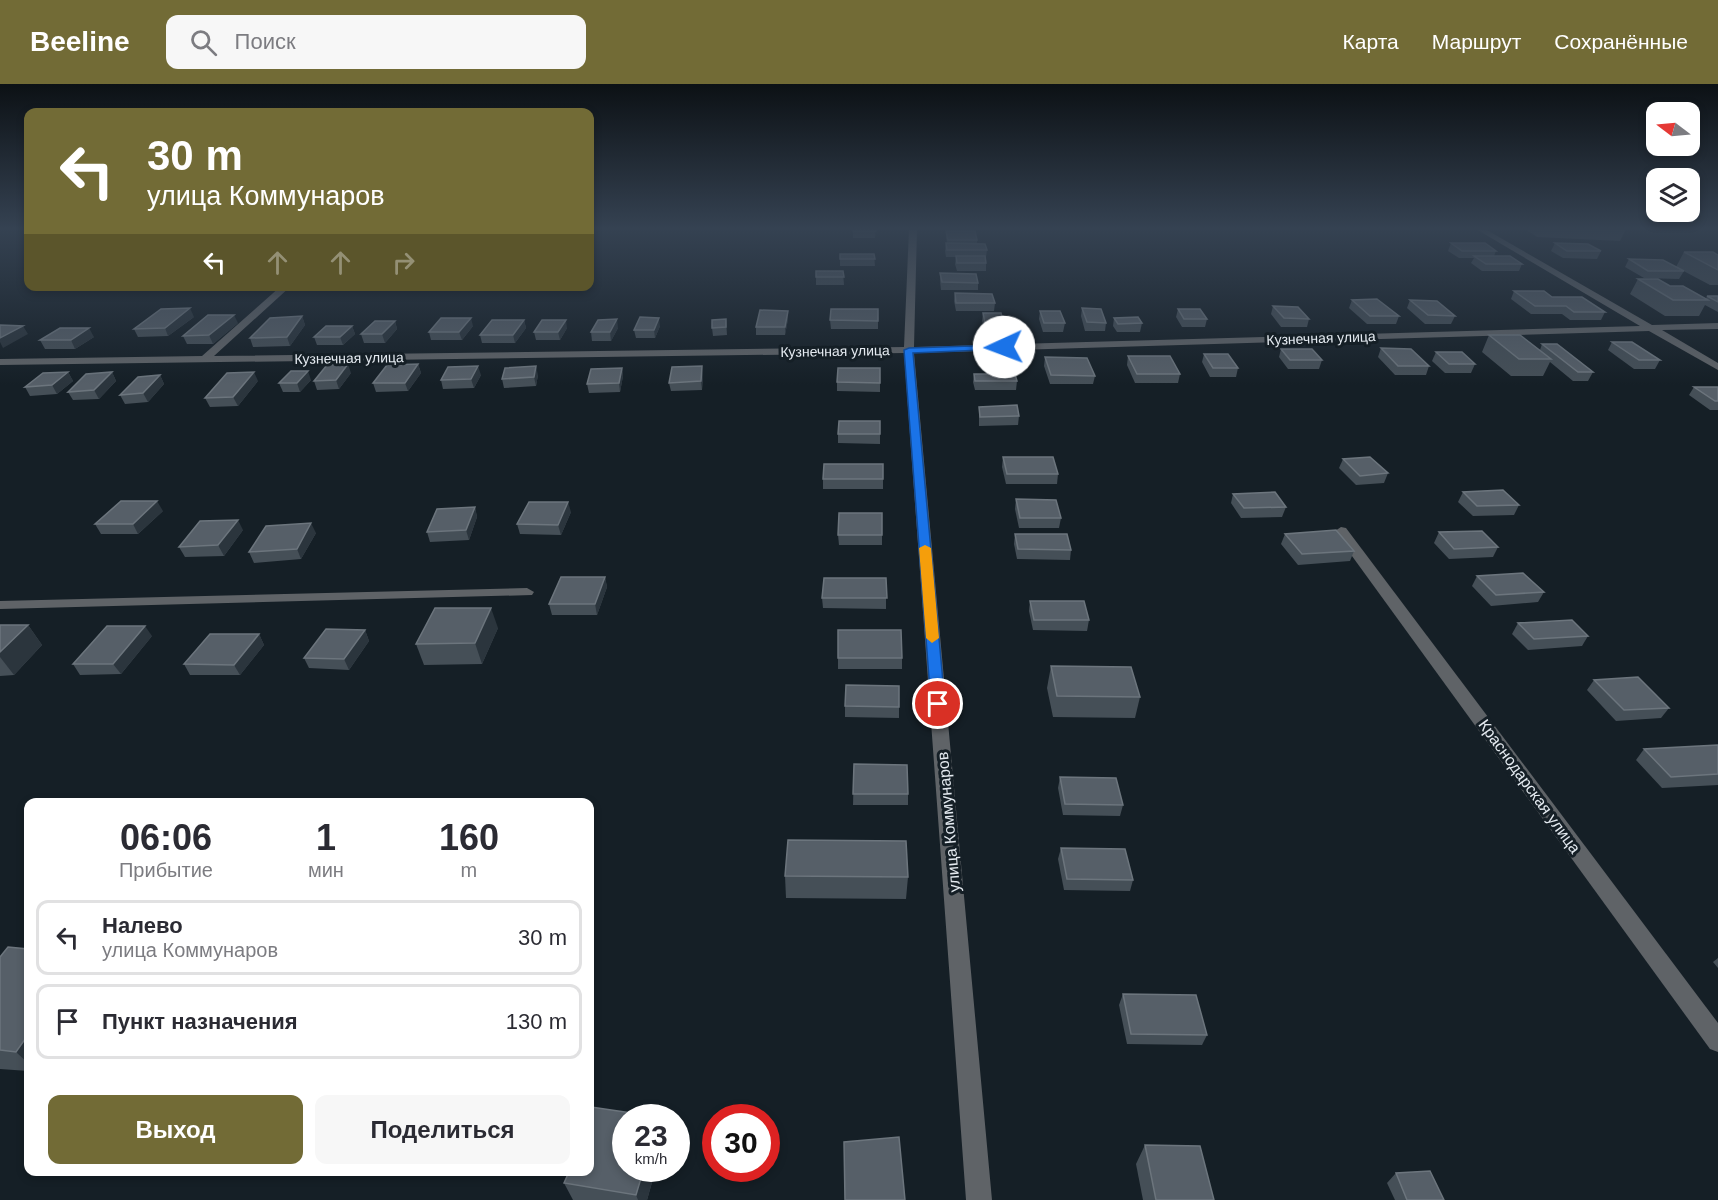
<!DOCTYPE html>
<html lang="ru">
<meta charset="utf-8">
<style>
body{margin:0;font-family:Helvetica,sans-serif;background:#f7f7f7;color:#2b2b33;height:100vh;display:flex;flex-direction:column;font-size:22px;white-space:nowrap}
*{box-sizing:border-box;margin:0}
p{font-size:20px;color:#7c7c81}
.icon{flex:none;width:33px;height:33px;fill:none;stroke:currentColor;stroke-width:2;stroke-linecap:round;stroke-linejoin:round}
.map{position:relative;flex:1;overflow:hidden}
.details{position:absolute;left:24px;top:714px;width:570px;height:378px;display:flex;flex-direction:column;background:#fff;border-radius:12px;box-shadow:0 3px 9px #0003}
.details>*{flex:none}
.banner{position:absolute;left:24px;top:24px;width:570px;height:183px;border-radius:12px;box-shadow:0 3px 9px #0003;background:#726b36;color:#fff;overflow:hidden}
.needle{width:39px;rotate:286deg}
.tools{position:absolute;left:1646px;top:18px;display:grid;gap:12px}
.tools a{display:grid;place-items:center;width:54px;height:54px;border-radius:12px;background:#fff;box-shadow:0 3px 9px #0003;font-size:30px}
.speed{position:absolute;left:612px;top:1020px;display:flex;gap:12px;font-size:30px;font-weight:700;text-align:center}
.speed>*{display:grid;place-content:center;width:78px;height:78px;border-radius:50%;background:#fff;box-shadow:0 3px 9px #0003;line-height:1}
.speed small{font-size:15px;font-weight:400}
.speed .limit{border:9px solid #d22;background:#fff;color:#111}
.pin{position:absolute;display:grid;place-items:center;width:51px;height:51px;color:#fff;margin:-26px;border:3px solid #fff;border-radius:50%;box-shadow:0 2px 6px #0007}
.me{position:absolute;width:66px;margin:-33px;rotate:268deg;stroke-linejoin:round;filter:drop-shadow(0 0 4px #0008)}
.turn{display:flex;align-items:center;gap:21px;height:126px;padding:0 24px;font-size:27px}
.turn .icon{width:78px;height:78px;stroke-width:2.5}
.turn b{display:block;font-size:42px;line-height:51px}
.lanes{display:flex;align-items:center;height:57px;padding:0 24px;background:#0003;justify-content:center;gap:30px;direction:ltr}
.lanes .off{opacity:.35}
.eta{display:flex;justify-content:space-evenly;align-items:center;height:102px;text-align:center}
.eta b{font-size:36px;font-weight:800;line-height:42px}
.primary-button{display:flex;gap:12px;margin-top:auto;padding:12px 24px}
.primary-button a{flex:1;height:69px;border-radius:12px;background:#726b36;color:#fff;font-size:24px;font-weight:800;line-height:69px;text-align:center}
.primary-button a+a{background:#f7f7f7;color:#2b2b33}
ul{padding:0;list-style:none}
li{display:flex;align-items:center;gap:18px;height:75px;margin:0 12px 9px;padding:0 12px;border:3px solid #e1e1e2;border-radius:12px}
li div{flex:1}
li b{display:block;font-size:22px}
li em{font-style:normal}
header{display:flex;align-items:center;gap:36px;box-sizing:border-box;height:84px;padding:0 30px;background:#726b36;color:#fff}
header strong{font-size:28px}
nav{display:flex;gap:33px;margin-inline-start:auto;font-size:21px}
.search{width:420px;height:54px;background:#f7f7f7;display:flex;align-items:center;gap:15px;box-sizing:border-box;padding:0 21px;border-radius:12px;color:#7c7c81;font-size:22px}
.map>svg:first-child{display:block}
.lines{fill:none;stroke-linecap:round;stroke-linejoin:round}
.minor{fill:#5f6367;fill-rule:evenodd}
.wall{fill:#454f57}
.shaded-wall{fill:#2b353d}
.building{fill:#565f68;stroke:#6c757d;stroke-width:1.5}
.route{fill:#1a73e8;stroke:#114b97;stroke-width:1.5}
.slow{fill:#f59e0b}
.labels{text-anchor:middle;stroke-width:6;stroke-linejoin:round;paint-order:stroke}
.far-street-label{font-size:14px;fill:#e4eaf0;stroke:#151f26}
.street-label{font-size:16px;fill:#e4eaf0;stroke:#151f26}
</style>
<header>
<strong>Beeline</strong>
<div class="search"><svg class="icon" aria-label="search" viewBox="0 0 24 24"><circle cx="10" cy="10" r="6"/><path d="M15 15l6 6"/></svg>Поиск</div>
<nav><a>Карта</a><a>Маршрут</a><a>Сохранённые</a></nav>
</header>
<div class="map">
<svg width="1718" height="1116" viewBox="0 0 1718 1116">
<rect width="100%" height="100%" fill="#151f26"/>
<g class="lines">
<g class="minor">
<path d="M909,145h8l-3,118 726,-21 -164,-97h9l167,96 66,-2v6l-56,1 56,33v7l-69,-39 -735,22 78,847h-26l-62,-847 -904,12v-6l202,-3 79,-70h10l-77,70 690,-9z"/>
<path d="M1341,443l5,1 372,495v29l-8,-3 -374,-515 -1,-3z"/>
<path d="M527,504l7,4 -2,3 -532,14v-8z"/>
</g>
</g>
<g class="wall">
<path d="M853,145h23l-1,9h-22z"/>
<path d="M1525,145h101l-6,12 -83,-4z"/>
<path d="M946,147l31,9v4l10,6 -1,7h-1l1,6v8h-29l-2,-7 1,-7h-10l-1,-6 1,-8h1l-1,-5z"/>
<path d="M1451,159l45,8 -2,5 28,8 -3,7h-37l-11,-8 3,-5h-15l-11,-7z"/>
<path d="M1555,159l46,8 -4,8 -34,-1 -12,-7z"/>
<path d="M1684,168l34,3v30h-8l-34,-18z"/>
<path d="M840,170h34l1,12h-35z"/>
<path d="M1629,175l55,12 -5,8 -35,-1 -19,-11z"/>
<path d="M843,187l1,14h-28v-8z"/>
<path d="M940,189l38,10v7h-37l-1,-9z"/>
<path d="M1638,195l32,7 36,13 1,-3h11v16l-13,-7 -6,11h-34l-35,-22z"/>
<path d="M1514,207l38,6 53,15 -4,8h-31l-8,-6h-31l-20,-15z"/>
<path d="M955,209l40,10 -1,8h-38l-2,-10z"/>
<path d="M1352,216l47,16 -3,8h-29l-18,-16z"/>
<path d="M1410,216l45,16 -4,8h-26l-18,-16z"/>
<path d="M1273,222l36,13 -2,8h-26l-10,-13z"/>
<path d="M1082,224l24,15 -1,8h-20l-4,-15z"/>
<path d="M878,225v20h-47l-1,-9z"/>
<path d="M1178,225l29,10 -2,8h-23l-6,-10z"/>
<path d="M1040,227l25,12 -2,9h-20l-4,-13z"/>
<path d="M983,229l21,10 -1,8h-18l-3,-10z"/>
<path d="M302,232l3,9 -15,21 -37,1 -3,-9z"/>
<path d="M194,233l-26,19 -30,1 -4,-8z"/>
<path d="M1114,234l28,5 -2,9h-23l-4,-6z"/>
<path d="M726,235l1,16 -14,1 -1,-8z"/>
<path d="M788,235l-3,16h-29v-8z"/>
<path d="M524,236l2,8 -11,15h-33l-2,-8z"/>
<path d="M395,237l2,8 -12,14h-21l-3,-9z"/>
<path d="M238,239l-25,21h-26l-4,-8z"/>
<path d="M352,242l3,8 -12,11h-26l-3,-8z"/>
<path d="M473,242l-11,14h-31l-2,-8z"/>
<path d="M660,242l-5,12h-19l-2,-8z"/>
<path d="M567,244l-7,12h-24l-2,-8z"/>
<path d="M618,244l-7,13h-19l-1,-9z"/>
<path d="M1489,251l51,15 2,-6 51,28 -5,9h-15l-23,-19 -7,14h-32l-29,-24z"/>
<path d="M94,253l-19,12h-30l-5,-9z"/>
<path d="M1612,258l48,18 -5,9h-21l-26,-19z"/>
<path d="M1381,264l48,18 -3,9h-31l-17,-18z"/>
<path d="M1281,265l41,11 -3,9h-31l-9,-12z"/>
<path d="M1436,268l39,12 -4,9h-26l-13,-12z"/>
<path d="M1204,270l34,14 -2,9h-26l-8,-15z"/>
<path d="M1128,272l52,18 -2,9h-43l-8,-18z"/>
<path d="M1045,273l50,19 -2,8h-43l-6,-18z"/>
<path d="M418,280l3,9 -13,18 -32,1 -3,-9z"/>
<path d="M622,284l1,8 -3,16 -31,1 -2,-9z"/>
<path d="M880,284v24l-43,-1v-9z"/>
<path d="M68,288l5,9 -16,13 -27,2 -5,-9z"/>
<path d="M112,288l4,9 -17,18 -26,1 -5,-8z"/>
<path d="M351,289l-12,16 -22,1 -3,-9z"/>
<path d="M974,290l43,7 -1,9h-41l-2,-8z"/>
<path d="M160,291l4,9 -16,18 -23,2 -5,-9z"/>
<path d="M481,291l-7,13 -31,1 -2,-9z"/>
<path d="M538,291l-2,11 -32,2 -2,-9z"/>
<path d="M703,291l-1,15 -31,1 -2,-8z"/>
<path d="M311,296l-11,12h-17l-4,-9z"/>
<path d="M258,297l-20,25 -28,1 -5,-9z"/>
<path d="M1694,303h24v23h-8l-21,-15z"/>
<path d="M979,323l40,9 -1,9 -39,1z"/>
<path d="M880,337v23l-42,-1v-9z"/>
<path d="M1003,373l55,17 -1,10h-51l-4,-17z"/>
<path d="M1343,375l45,14 -4,10 -28,2 -17,-17z"/>
<path d="M883,380v25h-60v-10z"/>
<path d="M1463,408l56,13 -5,10 -41,1 -15,-14z"/>
<path d="M1233,410l53,13 -4,10 -41,1 -10,-15z"/>
<path d="M1016,415l45,19 -2,10h-40l-4,-19z"/>
<path d="M475,423l2,10 -8,23 -39,2 -3,-10z"/>
<path d="M163,427l-25,23h-37l-6,-10z"/>
<path d="M571,428l-10,23 -41,-1 -3,-10z"/>
<path d="M882,429v32h-43l-1,-10z"/>
<path d="M243,446l-19,26 -39,1 -6,-10z"/>
<path d="M1439,448l59,15 -5,10 -44,2 -15,-16z"/>
<path d="M316,449l-15,26 -47,4 -5,-11z"/>
<path d="M1015,450l56,16 -1,10 -53,-1 -3,-15z"/>
<path d="M1285,450l69,17 -4,10 -52,4 -17,-21z"/>
<path d="M1477,492l67,16 -6,10 -47,4 -19,-20z"/>
<path d="M605,493l2,10 -10,28h-45l-3,-11z"/>
<path d="M886,494v31l-63,-1 -1,-10z"/>
<path d="M1030,517l59,19 -2,11 -54,-1 -4,-19z"/>
<path d="M1518,539l70,13 -6,10 -54,4 -16,-16z"/>
<path d="M0,541h28l14,20 -28,30 -14,1z"/>
<path d="M498,544l-16,36 -58,1 -8,-21z"/>
<path d="M365,546l4,11 -20,29 -40,-2 -5,-10z"/>
<path d="M259,550l5,11 -24,30h-50l-6,-11z"/>
<path d="M152,552l-31,38 -41,1 -7,-11z"/>
<rect x="838" y="574" width="64" height="11"/>
<path d="M1051,582l89,31 -5,21 -82,-1 -6,-29z"/>
<path d="M1594,596l75,28 -8,10 -45,3 -29,-31z"/>
<path d="M845,622l54,1v11l-54,-1z"/>
<path d="M1718,661v40l-56,3 -26,-28 8,-11z"/>
<path d="M854,680l54,30v11h-55z"/>
<path d="M1060,693l63,28 -3,11 -57,-1 -5,-27z"/>
<path d="M1061,764l72,32 -3,11 -66,-1 -6,-31z"/>
<path d="M785,792l123,1 -2,22 -120,-1z"/>
<path d="M28,865v122l-28,-2v-112z"/>
<path d="M1718,874v10l-5,-6z"/>
<path d="M1123,910l84,41 -5,10 -75,-1 -8,-39z"/>
<path d="M1145,1061l69,55h-71l-7,-36z"/>
<path d="M626,1084h30l-9,32h-74l-9,-17z"/>
<path d="M1396,1089l48,27h-49l-8,-17z"/>
</g>
<g class="shaded-wall">
<path d="M190,224l4,9 -26,19 -3,-8z"/>
<path d="M788,227v8l-3,16v-8z"/>
<path d="M234,231l4,8 -25,21 -4,-9z"/>
<path d="M302,232l3,9 -15,21 -3,-9z"/>
<path d="M471,234l2,8 -11,14 -3,-8z"/>
<path d="M659,234l1,8 -5,12 -1,-8z"/>
<path d="M617,235l1,9 -7,13 -1,-9z"/>
<path d="M524,236l2,8 -11,15 -2,-8z"/>
<path d="M566,236l1,8 -7,12 -2,-8z"/>
<path d="M395,237l2,8 -12,14 -3,-9z"/>
<path d="M23,242l5,8 -25,14 -3,-6v-4z"/>
<path d="M352,242l3,8 -12,11 -3,-8z"/>
<path d="M89,244l5,9 -19,12 -4,-9z"/>
<path d="M348,280l3,9 -12,16 -3,-9z"/>
<path d="M418,280l3,9 -13,18 -3,-8z"/>
<path d="M478,282l3,9 -7,13 -3,-9z"/>
<path d="M536,282l2,9 -2,11 -2,-9z"/>
<path d="M702,282l1,9 -1,15 -1,-9z"/>
<path d="M622,284l1,8 -3,16 -1,-9z"/>
<path d="M308,287l3,9 -11,12 -3,-9z"/>
<path d="M68,288l5,9 -16,13 -5,-9z"/>
<path d="M112,288l4,9 -17,18 -5,-9z"/>
<path d="M254,288l4,9 -20,25 -5,-9z"/>
<path d="M160,291l4,9 -16,18 -5,-9z"/>
<path d="M157,417l6,10 -25,23 -5,-10z"/>
<path d="M568,418l3,10 -10,23 -3,-10z"/>
<path d="M475,423l2,10 -8,23 -3,-10z"/>
<path d="M238,436l5,10 -19,26 -6,-11z"/>
<path d="M311,439l5,10 -15,26 -4,-10z"/>
<path d="M605,493l2,10 -10,28 -2,-11z"/>
<path d="M491,524l7,20 -16,36 -7,-21z"/>
<path d="M28,541l14,20 -28,30 -14,-18v-5z"/>
<path d="M145,542l7,10 -31,38 -8,-10z"/>
<path d="M365,546l4,11 -20,29 -5,-11z"/>
<path d="M259,550l5,11 -24,30 -6,-10z"/>
<path d="M28,951v28l-12,-11z"/>
<path d="M644,1084h12l-9,32h-9l-2,-5z"/>
</g>
<g class="building">
<rect x="853" y="145" width="23" height="2"/>
<path d="M946,147h29l2,9h-29z"/>
<path d="M946,159l39,1 2,6h-40z"/>
<path d="M1451,159h34l11,8h-34z"/>
<path d="M1555,159l33,1 13,7h-34z"/>
<path d="M1684,168h29l5,3v15z"/>
<path d="M840,170h34l1,5h-35z"/>
<path d="M956,172h29l1,7h-29z"/>
<path d="M1474,172h36l12,8h-36z"/>
<path d="M1629,175l34,1 21,11h-36z"/>
<path d="M816,187h27l1,6h-28z"/>
<path d="M940,189l36,1 2,9 -36,-1z"/>
<path d="M1638,195h20l12,7h13l25,14h-35z"/>
<path d="M1514,207h30l8,6h30l23,15h-31l-8,-6h-31z"/>
<path d="M955,209l37,1 3,9h-39z"/>
<path d="M1707,212h11v6z"/>
<path d="M1377,215l22,17h-29l-18,-16z"/>
<path d="M1410,216l27,1 18,15 -27,-1z"/>
<path d="M1273,222l25,1 11,12 -25,-1z"/>
<path d="M190,224l-25,20 -31,1 27,-20z"/>
<path d="M1082,224l19,1 5,14 -19,-1z"/>
<path d="M831,225h47v12l-48,-1z"/>
<path d="M1178,225h22l7,10h-23z"/>
<path d="M760,226l28,1 -3,16h-29z"/>
<path d="M1040,227h20l5,12h-21z"/>
<path d="M983,229h18l3,10h-19z"/>
<path d="M208,231h26l-25,20 -26,1z"/>
<path d="M302,232l-15,21 -37,1 20,-20z"/>
<path d="M640,233l19,1 -5,12h-20z"/>
<path d="M1138,233l4,6 -24,1 -4,-6z"/>
<path d="M441,234h30l-12,14h-30z"/>
<path d="M617,235l-7,13h-19l7,-12z"/>
<path d="M726,235v8l-14,1v-8z"/>
<path d="M492,236h32l-11,15h-33z"/>
<path d="M542,236h24l-8,12h-24z"/>
<path d="M375,237h20l-13,13h-21z"/>
<path d="M0,241l23,1 -23,12z"/>
<path d="M326,242h26l-12,11h-26z"/>
<path d="M60,244h29l-18,12h-31z"/>
<path d="M1489,251h31l31,24h-32z"/>
<path d="M1612,258h20l28,18h-21z"/>
<path d="M1542,260h15l36,28h-15z"/>
<path d="M1381,264l30,1 18,17h-31z"/>
<path d="M1281,265h31l10,11h-32z"/>
<path d="M1436,268h26l13,12h-26z"/>
<path d="M1204,270h24l10,14h-25z"/>
<path d="M1128,272h42l10,18h-43z"/>
<path d="M1045,273l42,1 8,18 -44,-1z"/>
<path d="M348,280l-12,16 -22,1 13,-16z"/>
<path d="M418,280l-13,19h-32l14,-18z"/>
<path d="M478,282l-7,13 -30,1 7,-13z"/>
<path d="M536,282l-2,11 -32,2 3,-11z"/>
<path d="M702,282l-1,15 -32,2 3,-16z"/>
<path d="M622,284l-3,15 -32,1 4,-15z"/>
<path d="M838,284h42v15l-43,-1z"/>
<path d="M291,287h17l-11,12h-18z"/>
<path d="M68,288l-16,13 -27,2 18,-14z"/>
<path d="M112,288l-18,18 -26,2 18,-18z"/>
<path d="M254,288l-21,25 -28,1 22,-25z"/>
<path d="M974,290h41l2,7h-42z"/>
<path d="M160,291l-17,18 -23,2 18,-18z"/>
<path d="M1694,303h24v14h-3z"/>
<path d="M1017,321l2,11 -39,1 -1,-10z"/>
<path d="M839,337h41v13h-42z"/>
<path d="M1003,373h50l5,17h-51z"/>
<path d="M1370,373l18,16 -28,3 -17,-17z"/>
<path d="M824,380h59v15h-60z"/>
<path d="M1503,406l16,15 -42,1 -14,-14z"/>
<path d="M1275,408l11,15 -42,1 -11,-14z"/>
<path d="M1016,415l40,1 5,18h-41z"/>
<path d="M121,417h36l-24,23h-38z"/>
<path d="M529,418h39l-10,23 -41,-1z"/>
<path d="M475,423l-9,23 -39,2 10,-23z"/>
<path d="M839,429h43v22h-44z"/>
<path d="M238,436l-20,25 -39,2 21,-26z"/>
<path d="M311,439l-14,26 -48,3 17,-26z"/>
<path d="M1336,446l18,21 -52,3 -17,-20z"/>
<path d="M1482,447l16,16 -44,2 -15,-17z"/>
<path d="M1015,450h52l4,16 -53,-1z"/>
<path d="M1523,489l21,19 -48,3 -19,-19z"/>
<path d="M561,493h44l-10,27h-46z"/>
<path d="M824,494h62l1,20h-65z"/>
<path d="M1030,517h54l5,19h-55z"/>
<path d="M435,524h56l-16,35 -59,1z"/>
<path d="M1572,536l16,16 -54,3 -16,-16z"/>
<path d="M0,541h28l-28,27z"/>
<path d="M107,542h38l-32,38h-40z"/>
<path d="M326,545l39,1 -21,29 -40,-1z"/>
<path d="M838,546h63l1,28h-64z"/>
<path d="M210,550h49l-25,31 -50,-1z"/>
<path d="M1051,582l80,1 9,30 -83,-1z"/>
<path d="M1638,593l31,31 -45,2 -30,-30z"/>
<path d="M846,601l53,1v21l-54,-1z"/>
<path d="M1718,661v29l-47,3 -27,-28z"/>
<path d="M854,680l53,1 1,29h-55z"/>
<path d="M1060,693l56,1 7,27 -58,-1z"/>
<path d="M788,756l118,1 2,36 -123,-1z"/>
<path d="M1061,764l64,1 8,31 -66,-1z"/>
<path d="M8,863l20,2v86l-12,17 -16,-2v-93z"/>
<path d="M1123,910l73,1 11,40 -76,-1z"/>
<path d="M591,1023l68,10 -33,1v50h18l-8,27 -72,-12 5,-11h21v-60z"/>
<path d="M899,1053l6,63h-60l-1,-58z"/>
<path d="M1145,1061l55,1 14,54h-58z"/>
<path d="M1430,1087l14,29h-37l-11,-27z"/>
</g>
<linearGradient id="sky" x2="0" y2="1"><stop stop-color="#0c1115"/><stop offset="0.48" stop-color="#354252"/><stop offset="1" stop-color="#354252" stop-opacity="0"/></linearGradient>
<rect width="1718" height="301" fill="url(#sky)"/>
<path class="route" d="M1004,261l3,1v3l-94,4 32,351 -7,5 -7,-5 -27,-354 5,-2z"/>
<path class="slow" d="M925,461l6,3 8,90 -7,5 -6,-5 -7,-90z"/>
<g class="labels">
<g class="far-street-label">
<text transform="translate(1321 254) rotate(-2)" y="5">Кузнечная улица</text>
<text transform="translate(835 267) rotate(-1)" y="5">Кузнечная улица</text>
<text transform="translate(349 274) rotate(-1)" y="5">Кузнечная улица</text>
</g>
<g class="street-label">
<text transform="translate(1530 702) rotate(54)" y="6">Краснодарская улица</text>
<text transform="translate(948 738) rotate(-95)" y="6">улица Коммунаров</text>
</g>
</g>
</svg>
<div class="tools">
<a><svg class="needle" viewBox="-14 -14 28 28"><path d="M0-13l5 13h-10z" fill="#e53935"/><path d="M0 13l5-13h-10z" fill="#7c7c81"/></svg></a>
<a><svg class="icon" aria-label="layers" viewBox="0 0 24 24"><path d="M12 4l9 5-9 5-9-5zM3 14l9 5 9-5"/></svg></a>
</div>
<div class="speed"><div>23<small>km/h</small></div><div class="limit">30</div></div>
<div class="pin" style="left:938px;top:620px;background:#d93025"><svg class="icon" aria-label="arrive" viewBox="0 0 24 24"><path d="M6 21V4h12l-3 4 3 4H6"/></svg></div>
<svg class="me" style="left:1004px;top:263px" viewBox="-20 -20 40 40"><circle r="19" fill="#fff"/><path d="M0-13L10 11 0 6-10 11z" fill="#1a73e8"/></svg>
<div class="banner">
<div class="turn"><svg class="icon" aria-label="left" viewBox="0 0 24 24"><path d="M17 20v-9H6M10 6l-5 5 5 5"/></svg><div><b>30 m</b>улица Коммунаров</div></div>
<div class="lanes"><svg class="icon" aria-label="left" viewBox="0 0 24 24"><path d="M17 20v-9H6M10 6l-5 5 5 5"/></svg><svg class="icon off" aria-label="ahead" viewBox="0 0 24 24"><path d="M12 20V5M6 11l6-6 6 6"/></svg><svg class="icon off" aria-label="ahead" viewBox="0 0 24 24"><path d="M12 20V5M6 11l6-6 6 6"/></svg><svg class="icon off" aria-label="right" viewBox="0 0 24 24"><path d="M7 20v-9h11M14 6l5 5-5 5"/></svg></div>
</div>
<section class="details">
<div class="eta">
<div><b>06:06</b><p>Прибытие</p></div>
<div><b>1</b><p>мин</p></div>
<div><b>160</b><p>m</p></div>
</div>
<ul>
<li><svg class="icon" aria-label="left" viewBox="0 0 24 24"><path d="M17 20v-9H6M10 6l-5 5 5 5"/></svg><div><b>Налево</b><p>улица Коммунаров</p></div><em>30 m</em></li>
<li><svg class="icon" aria-label="arrive" viewBox="0 0 24 24"><path d="M6 21V4h12l-3 4 3 4H6"/></svg><div><b>Пункт назначения</b></div><em>130 m</em></li>
</ul>
<div class="primary-button"><a>Выход</a><a>Поделиться</a></div>
</section>
</div>
